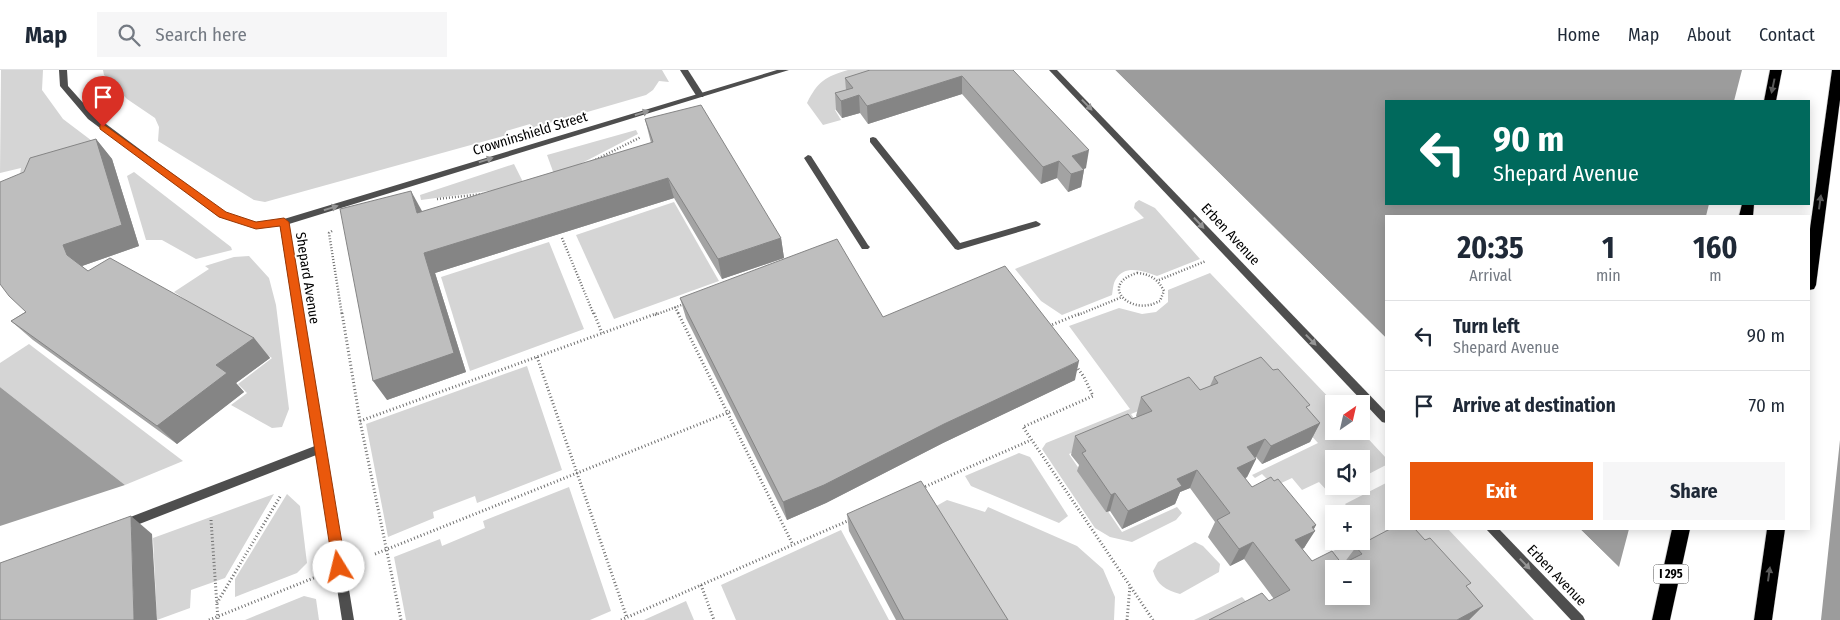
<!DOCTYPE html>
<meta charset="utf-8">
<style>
body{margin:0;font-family:"Fira Sans Condensed",sans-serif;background:#f6f6f7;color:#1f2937;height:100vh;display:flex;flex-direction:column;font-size:19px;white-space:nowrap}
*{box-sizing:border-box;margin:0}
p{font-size:16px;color:#747a83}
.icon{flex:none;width:28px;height:28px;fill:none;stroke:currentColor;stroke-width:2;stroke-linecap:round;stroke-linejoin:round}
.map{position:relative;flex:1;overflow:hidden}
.sheet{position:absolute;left:1385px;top:145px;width:425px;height:315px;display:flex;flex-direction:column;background:#fff;border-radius:0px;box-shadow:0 2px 12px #0003}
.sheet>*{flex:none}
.hud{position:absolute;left:1385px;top:30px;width:425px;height:105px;border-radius:0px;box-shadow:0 2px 12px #0003;background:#00695c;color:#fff;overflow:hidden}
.needle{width:32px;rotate:34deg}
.buttons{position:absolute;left:1325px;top:325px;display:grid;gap:10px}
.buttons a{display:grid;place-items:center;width:45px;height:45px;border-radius:0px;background:#fff;box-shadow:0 2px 12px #0003;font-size:25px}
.pin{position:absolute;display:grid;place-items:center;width:42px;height:42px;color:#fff;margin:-51px -21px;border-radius:50% 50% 50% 0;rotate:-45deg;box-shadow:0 0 5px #0007}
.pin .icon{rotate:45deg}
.me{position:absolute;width:55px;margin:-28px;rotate:351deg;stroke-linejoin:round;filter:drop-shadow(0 0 4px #0008)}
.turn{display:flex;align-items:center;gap:18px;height:105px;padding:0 25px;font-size:22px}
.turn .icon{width:65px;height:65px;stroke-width:2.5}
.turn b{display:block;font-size:35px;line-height:42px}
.eta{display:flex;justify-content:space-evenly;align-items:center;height:85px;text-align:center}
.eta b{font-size:30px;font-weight:700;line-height:35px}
.button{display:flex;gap:10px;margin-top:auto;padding:10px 25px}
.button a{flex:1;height:58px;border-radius:0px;background:#ea580c;color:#fff;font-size:20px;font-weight:700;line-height:58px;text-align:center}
.button a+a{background:#f6f6f7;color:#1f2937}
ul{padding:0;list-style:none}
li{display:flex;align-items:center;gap:15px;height:70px;padding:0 25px;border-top:1px solid #e0e1e3}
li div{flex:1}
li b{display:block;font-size:19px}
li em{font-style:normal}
header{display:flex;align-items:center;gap:30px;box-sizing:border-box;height:70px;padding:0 25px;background:#fff;border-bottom:1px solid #e0e1e3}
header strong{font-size:24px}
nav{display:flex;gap:28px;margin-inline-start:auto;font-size:18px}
.search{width:350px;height:45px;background:#f6f6f7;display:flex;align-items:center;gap:12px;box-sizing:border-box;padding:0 18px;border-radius:0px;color:#747a83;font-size:19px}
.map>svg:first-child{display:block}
.green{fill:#d5d5d5}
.water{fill:#9c9c9c;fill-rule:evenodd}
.pier{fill:#fff}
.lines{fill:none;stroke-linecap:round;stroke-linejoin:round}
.highway-casing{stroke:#dbdbdb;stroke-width:1}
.path-far1{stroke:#707070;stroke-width:2.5;stroke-dasharray:1 2;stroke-linecap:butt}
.path{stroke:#707070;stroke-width:3;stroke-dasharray:1 2.5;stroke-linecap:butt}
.lane{fill:#4e4e4e;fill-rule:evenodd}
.street{fill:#4e4e4e;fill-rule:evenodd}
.highway{fill:#000;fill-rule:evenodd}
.wall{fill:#a3a3a3}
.shaded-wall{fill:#858585}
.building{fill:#bebebe;stroke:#858585;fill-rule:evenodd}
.oneway{fill:#595959}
.oneway2{fill:#959595}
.route{fill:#ea580c;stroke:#983908}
.labels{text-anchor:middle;stroke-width:4;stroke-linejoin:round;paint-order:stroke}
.shield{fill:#fff;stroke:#4c4c4c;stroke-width:1}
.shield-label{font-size:12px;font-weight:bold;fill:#000}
.street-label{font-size:14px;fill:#000;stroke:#fff}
</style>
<header>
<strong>Map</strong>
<div class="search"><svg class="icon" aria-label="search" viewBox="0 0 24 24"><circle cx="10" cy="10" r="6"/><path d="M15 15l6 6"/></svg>Search here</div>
<nav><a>Home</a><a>Map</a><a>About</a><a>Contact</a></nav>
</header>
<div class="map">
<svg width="1840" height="550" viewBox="0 0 1840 550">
<rect width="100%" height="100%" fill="#fff"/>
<g class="green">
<path d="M1,0h42l-1,20 21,29 41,31 -85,31 2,-13 -21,5z"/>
<path d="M103,0h559l7,12 -10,-1 -6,9 -7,5 -114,33 -2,-4 -24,7 1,4 -242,67 -11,-2 -96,-59 1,-14 -4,-9 -28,-19 -23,-24z"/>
<path d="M848,0h77l-73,34 -17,6 6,10 -18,5 -16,-22c11,-22 18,-26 41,-33z"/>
<path d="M636,60l2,4 -83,43 -8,-22z"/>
<path d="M514,94l11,22 -104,14 -1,-5z"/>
<path d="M134,102l97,75 1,3 -36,9 -34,-19h-16l-19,-64z"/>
<path d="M1139,130l16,8 45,51 -43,17c-13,-5 -32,-12 -41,3 -3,4 -3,11 -4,16l-50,20 -21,-14 -26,-32 129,-51 -10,-10 1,-5z"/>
<path d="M674,132l45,79 -105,38 -38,-84z"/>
<path d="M549,172l35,87 -114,42 -29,-94z"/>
<path d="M249,186l20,22 7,27 13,104 -7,18 -10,1 -41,-23 16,-12 -9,-9 34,-26 -52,-30 3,-3 -49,-33 35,-23 -4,-3 29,-9z"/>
<path d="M1210,203l125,131 -1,27h27l25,27v7l-25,13v-19h-27v27h11l-15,8 -11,-12 -17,8 -10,-12 -15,7 -6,-7 -4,1 -5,-5 -7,4 -3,-3 66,-32 -61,-67 -56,25 -18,-8 -52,21 7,10 -69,30 53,78 55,-25 5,6 -6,7 -44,22 -22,-5 -15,-9 -53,-79 4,-6 84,-34 -61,-83 50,-18 23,6 14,-2 12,-10v-12z"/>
<path d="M29,274l154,117 -58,24 -125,-98v-24z"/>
<path d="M527,296l35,104 -85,33 -2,-7 -42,16 1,6 -46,19 -22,-113z"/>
<path d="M1019,383l11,4 38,59 -9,7 -88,-37 -6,-10z"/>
<path d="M1386,413v46h62l86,91h-65l-69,-77 -66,26 -19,-8 20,-11 -9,-11 8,-4v6h27v-27h-8l-8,-10z"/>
<path d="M569,417l42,124 -21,9h-184l-12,-63 46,-18 2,7 43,-18 -2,-7z"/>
<path d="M274,424l-49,84 -34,12 -1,18 -33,12 -4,-82z"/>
<path d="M287,424l13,12 7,57 -10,10 -62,24v-18z"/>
<path d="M947,430l38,12 3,-5 89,39 26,23 12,28 -1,23h-115l-68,-111z"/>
<path d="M841,460l48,90h-153l-15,-35z"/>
<path d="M1195,472l8,4 17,18 -1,8 -39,22c-14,-4 -23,-9 -27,-23l5,-9z"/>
<path d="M304,526l12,3 3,21h-74z"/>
<path d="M1242,527l9,10 -22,13h-35z"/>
<path d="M686,531l8,19h-50z"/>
</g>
<g class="water">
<path d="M1115,0h725v550h-168l-92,-91h229v-313h-423v122zM1386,31h423v103h-423z"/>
<path d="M0,317l125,98 -125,41z"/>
</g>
<g class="pier">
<path d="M1113,0h2l271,268v2z"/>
<path d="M1742,0h98v370l-19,180h-152l-92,-91h3l39,38 10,-38h180v-313h-103l3,-12h100v-103h-75z"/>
</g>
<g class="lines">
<g class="highway-casing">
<g id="highway">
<path d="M1770,0h12l-6,31h-12z"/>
<path d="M1832,0h8v30l-24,185 -2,4 -5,1v-54z"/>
<path d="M1742,134h12l-1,12h-14z"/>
<path d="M1672,459h18l-20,91h-18z"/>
<path d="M1767,459h18l-13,91h-18z"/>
</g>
</g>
<g class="path-far1">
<path d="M593,91l48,-24"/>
<path d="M437,129l46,-5"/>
<path d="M332,161l-3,2 13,82"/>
<path d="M562,168l32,77"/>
<path d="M1137,203c13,1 21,6 27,18l-4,10c-3,1 -8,4 -11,4 -23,5 -48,-21 -12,-32z"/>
<path d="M1159,210l47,-19"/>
<path d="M675,237l4,8"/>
<path d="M655,245l29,-11"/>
<path d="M1078,245l44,-18"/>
</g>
<g class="path">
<path d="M342,243l18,108 41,199"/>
<path d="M594,243l8,20"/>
<path d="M678,243l115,232"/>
<path d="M1049,256l32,-13"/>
<path d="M537,287l90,261"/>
<path d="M1076,296l8,11 9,19 -70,31 130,193"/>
<path d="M360,351l298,-108"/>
<path d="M922,418l109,-48"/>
<path d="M211,450l7,100"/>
<path d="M375,484l357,-143"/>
<path d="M701,515l13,35"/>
<path d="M217,533l64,-108"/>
<path d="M209,550l107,-43"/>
<path d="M621,550l231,-101"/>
<path d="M1127,550l3,-34"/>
</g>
<g class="lane">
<path d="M680,0h8l16,25 -1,2h-6z"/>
<path d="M873,67l3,1 84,105 76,-22 5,3 -2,2 -81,24 -3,-1 -85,-107v-4z"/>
<path d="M808,85l3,1 57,89 2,2 -2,2h-6l-58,-91z"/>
<path d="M320,374l4,2 1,3 -1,3 -200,78 -4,-1 -2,-4 2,-4z"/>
</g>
<g class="street">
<path d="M59,0h8l1,16 26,29 131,98 31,9 28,-3 493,-149h12l-500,154 65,396h-12l-62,-394 -24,2 -37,-11 -131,-98 -28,-33z"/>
<path d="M1049,0h8l329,342v11l-4,-1z"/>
<path d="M1486,459h13l84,87 2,4h-14z"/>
</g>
<use href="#highway" class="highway"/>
</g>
<g class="wall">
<path d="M1013,0l73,98 -2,1 -3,18 -13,5 -11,-14 -16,6 -79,-90 -94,30 -8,-11 -18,5 -6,-8 -1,-17 11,-3 -1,-12z"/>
<path d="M645,49l136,119 3,20 -62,21 -48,-81 -239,75 31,99 -79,28 35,-188 229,-69z"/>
<path d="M96,69l16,20 27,87 -57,20 1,1 5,4 166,67 16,20 -34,25 8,9 -67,52 -144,-104 -22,-19 14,-9z"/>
<path d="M680,228l203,19 192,63 -132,63 -117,60 -39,17 -101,-202z"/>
<path d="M1214,307l94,33 12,13 -10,19 -48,22 -6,-7 -1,1 1,1 -9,18 -2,2 7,8 22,-6 42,44 -12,23 -2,1 10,12 30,3 2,-1 12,-16 111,40 16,19 -14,14h-260l60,-19 5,-2 -30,-40 -14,7 -22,-29 7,-15 -25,-34 -10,4 -5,12 -53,25 -12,-18 -4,1 -29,-41 2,-6 -8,-10 4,-19 62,-19 -1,-1 5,-19 59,-7 10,-4z"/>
<path d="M847,444l161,106h-112l-47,-89z"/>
</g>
<g class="shaded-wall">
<path d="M962,6v18l-94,30 -1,-18z"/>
<path d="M859,25l1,18 -18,5 -1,-17z"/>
<path d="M96,69l16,20 27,87 -57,20 4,9 -19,-20 -4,-10z"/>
<path d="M1089,80l-3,18 -16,6 2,-18z"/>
<path d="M1059,91l-2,17 -16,6 2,-17z"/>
<path d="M1084,100l-3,17 -13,5 3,-18z"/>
<path d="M668,108l6,20 -239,75 31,99 -79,28 -14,-19 51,-128z"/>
<path d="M411,121l11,20 6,22 -11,-20z"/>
<path d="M781,168l3,20 -62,21 -4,-20z"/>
<path d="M254,268l16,20 -34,25 8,9 -67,52 -20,-18 59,-61z"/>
<path d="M1079,291l-4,19 -132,63 -117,60 -39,17 -4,-18 161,-78z"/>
<path d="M1320,353l-10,19 -48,22 9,-18z"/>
<path d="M1265,369l-9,18 -18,9 9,-19z"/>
<path d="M1256,389l-9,18 -19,9 9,-18z"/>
<path d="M1197,400l-7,18 -10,4 -5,12 -53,25 6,-18 49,-32z"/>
<path d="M1115,423l-5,18 -4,1 5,-17z"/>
<path d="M131,446l21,18 5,86h-23z"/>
<path d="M1316,455l-4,7 3,-1 -11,17 -20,9 11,-17 17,-13z"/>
<path d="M1253,472l-9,17 -14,7 9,-17z"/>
<path d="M1483,536l-14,14h-12z"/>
</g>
<g class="building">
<path d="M870,0h143l76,80 -17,6 12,14 -13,4 -12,-13 -16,6 -81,-91 -95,30 -8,-11 -18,6 -6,-8 18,-5 -8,-10z"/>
<path d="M701,35l80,133 -63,21 -50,-81 -244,75 30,100 -81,28 -33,-172 71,-18 6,22 236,-71 -8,-23z"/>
<path d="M96,69l26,86 -59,20 4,10 21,16 22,-13 144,80 -38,27 11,8 -70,53 -146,-105 15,-9 -17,-16 -9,-12v-102l24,-10 6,-14z"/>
<path d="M837,169l46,78 122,-51 74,95 -135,63 -120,61 -41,17 -103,-204z"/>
<path d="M1261,287l12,13 5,-1 32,36 -4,2 14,16 -49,23 -6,-7 -18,8 9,12 -19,9 15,19 19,-10 3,4 4,-2 38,46 -4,2 3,4 -20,9 17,21 20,-10 10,13 20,-10 -6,-7 34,-18h25l10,11 5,-2 41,45 -5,3 17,20 -26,14h-248l53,-27 7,8 21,-11 -37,-48 -14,7 -22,-29 13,-7 -33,-43 -20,9 5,7 -54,25 -13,-18 -4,2 -29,-42 4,-2 -11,-15 53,-22 4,5 20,-8 -11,-14 48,-20 11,13 18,-7 -4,-6zM1334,499h27v27h-27z"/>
<path d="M921,411l87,139h-104l-57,-106z"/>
<path d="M131,446l3,104h-134v-57z"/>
</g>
<defs><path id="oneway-solid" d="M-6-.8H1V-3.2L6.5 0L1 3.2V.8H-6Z" transform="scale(1.25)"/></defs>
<g class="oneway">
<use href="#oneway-solid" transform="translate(1773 16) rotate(102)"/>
<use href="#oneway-solid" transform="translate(1820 132) rotate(-82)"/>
<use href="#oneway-solid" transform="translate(1769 504) rotate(-82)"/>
</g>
<g class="oneway2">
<use href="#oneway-solid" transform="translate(1087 35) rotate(46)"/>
<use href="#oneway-solid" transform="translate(642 43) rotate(-17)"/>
<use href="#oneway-solid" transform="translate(486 90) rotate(-17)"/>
<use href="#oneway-solid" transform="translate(331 138) rotate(-17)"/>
<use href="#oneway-solid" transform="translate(1199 153) rotate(47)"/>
<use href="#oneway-solid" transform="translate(1311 270) rotate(46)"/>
<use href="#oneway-solid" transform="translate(1525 494) rotate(46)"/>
</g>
<path class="route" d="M103,54l123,88 30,10 28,-4 5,4 57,345 -2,5 -5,1 -4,-1 -2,-5 -53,-341 -24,3 -37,-12 -119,-88v-4z"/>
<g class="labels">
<rect class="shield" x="1653.5" y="494.5" width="35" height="19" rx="4"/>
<g class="shield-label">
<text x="1671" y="508">I 295</text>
</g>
<g class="street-label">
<text transform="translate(530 63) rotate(-17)" y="5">Crowninshield Street</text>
<text transform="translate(1231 164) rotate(47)" y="5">Erben Avenue</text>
<text transform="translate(308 208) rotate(81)" y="5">Shepard Avenue</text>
<text transform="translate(1557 505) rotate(46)" y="5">Erben Avenue</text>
</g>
</g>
</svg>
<div class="buttons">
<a><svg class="needle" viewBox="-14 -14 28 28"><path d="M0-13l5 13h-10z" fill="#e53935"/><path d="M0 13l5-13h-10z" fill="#747a83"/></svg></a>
<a><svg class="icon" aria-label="sound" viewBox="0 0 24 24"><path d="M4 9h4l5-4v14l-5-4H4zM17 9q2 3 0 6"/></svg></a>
<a>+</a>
<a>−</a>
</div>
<div class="pin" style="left:103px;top:57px;background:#d93025"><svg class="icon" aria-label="arrive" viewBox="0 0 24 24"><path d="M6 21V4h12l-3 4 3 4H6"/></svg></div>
<svg class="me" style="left:339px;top:497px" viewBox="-20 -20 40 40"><circle r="19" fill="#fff"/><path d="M0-13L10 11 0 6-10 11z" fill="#ea580c"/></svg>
<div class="hud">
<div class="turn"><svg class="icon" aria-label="left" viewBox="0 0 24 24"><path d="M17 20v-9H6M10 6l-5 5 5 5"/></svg><div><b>90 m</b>Shepard Avenue</div></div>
</div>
<section class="sheet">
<div class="eta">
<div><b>20:35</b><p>Arrival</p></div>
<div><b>1</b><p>min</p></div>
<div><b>160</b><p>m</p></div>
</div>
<ul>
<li><svg class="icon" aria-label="left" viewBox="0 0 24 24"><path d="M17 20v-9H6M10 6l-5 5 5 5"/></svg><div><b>Turn left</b><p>Shepard Avenue</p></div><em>90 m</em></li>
<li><svg class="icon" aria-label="arrive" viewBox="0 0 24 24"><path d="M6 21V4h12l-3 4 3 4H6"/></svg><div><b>Arrive at destination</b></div><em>70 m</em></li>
</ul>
<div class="button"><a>Exit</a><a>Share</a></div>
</section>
</div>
